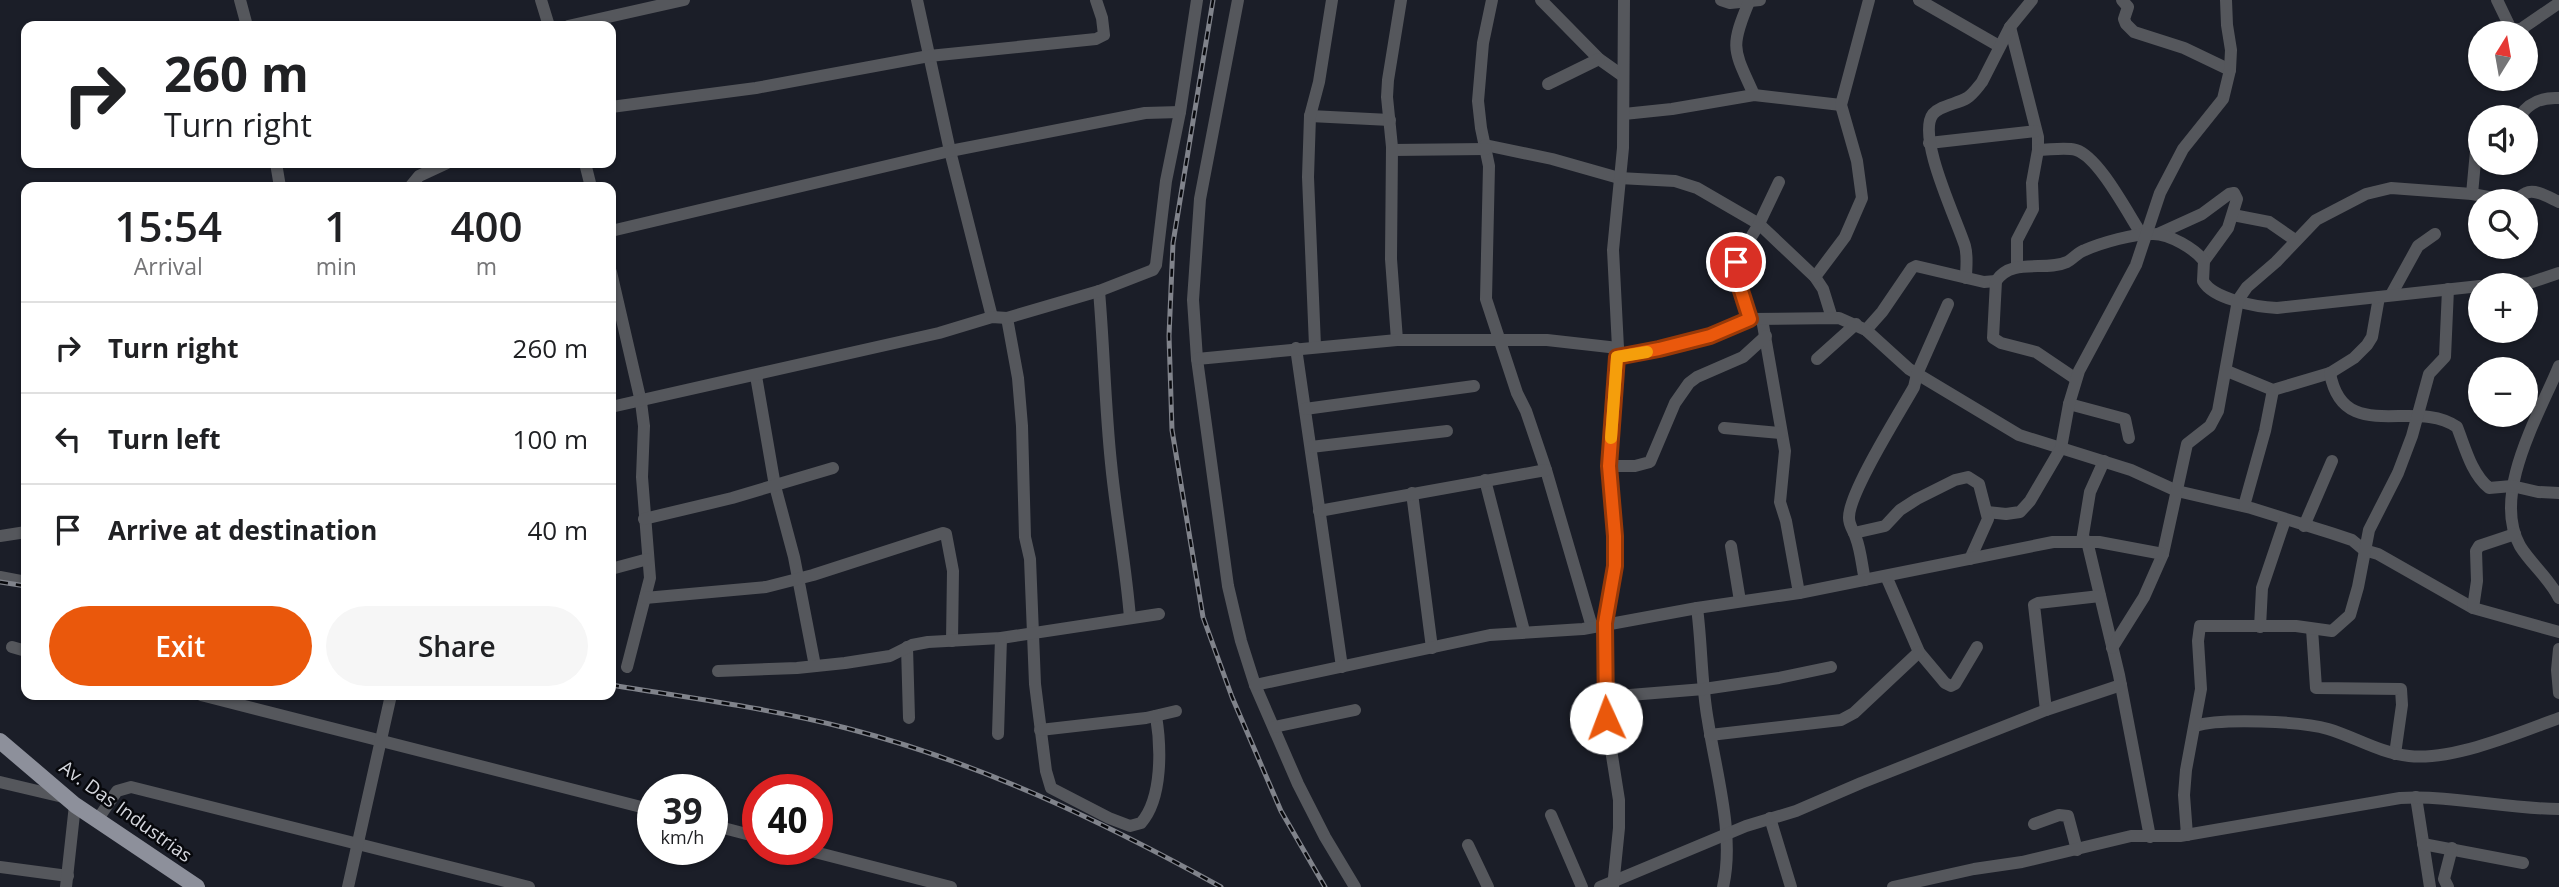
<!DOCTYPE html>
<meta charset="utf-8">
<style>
body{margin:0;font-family:"Open Sans",sans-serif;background:#f6f6f6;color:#202124;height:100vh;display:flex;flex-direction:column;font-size:26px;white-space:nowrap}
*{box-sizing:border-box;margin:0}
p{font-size:23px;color:#757577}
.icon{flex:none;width:38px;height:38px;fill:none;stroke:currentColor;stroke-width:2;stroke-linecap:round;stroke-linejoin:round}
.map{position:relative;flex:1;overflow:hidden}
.drawer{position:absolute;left:21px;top:182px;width:595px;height:518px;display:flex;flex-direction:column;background:#fff;border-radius:14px;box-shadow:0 2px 5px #0004}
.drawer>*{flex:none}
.banner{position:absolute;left:21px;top:21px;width:595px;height:147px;border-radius:14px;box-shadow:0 2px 5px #0004;background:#fff;color:#202124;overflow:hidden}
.needle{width:46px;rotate:11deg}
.fabs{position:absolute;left:2468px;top:21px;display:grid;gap:14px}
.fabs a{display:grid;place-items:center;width:70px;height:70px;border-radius:50%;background:#fff;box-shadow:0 2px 5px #0004;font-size:35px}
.speed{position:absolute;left:637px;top:774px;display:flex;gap:14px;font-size:35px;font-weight:700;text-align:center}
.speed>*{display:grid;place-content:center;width:91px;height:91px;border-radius:50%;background:#fff;box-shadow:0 2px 5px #0004;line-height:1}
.speed small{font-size:18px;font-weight:400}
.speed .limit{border:10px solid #d22;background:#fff;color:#111}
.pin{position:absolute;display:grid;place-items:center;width:60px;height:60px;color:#fff;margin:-30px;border:4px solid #fff;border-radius:50%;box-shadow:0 2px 7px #0007}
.me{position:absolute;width:77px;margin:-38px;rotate:358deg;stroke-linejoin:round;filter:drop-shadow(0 0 5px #0008)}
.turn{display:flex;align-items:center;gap:24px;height:147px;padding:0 28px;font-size:32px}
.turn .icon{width:91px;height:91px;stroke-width:2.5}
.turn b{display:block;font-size:49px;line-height:60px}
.eta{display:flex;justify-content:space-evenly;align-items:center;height:119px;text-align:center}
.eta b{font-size:42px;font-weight:600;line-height:49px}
.cta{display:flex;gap:14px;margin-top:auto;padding:14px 28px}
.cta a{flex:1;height:80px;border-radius:42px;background:#ea580c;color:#fff;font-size:28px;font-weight:600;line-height:80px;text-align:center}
.cta a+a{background:#f6f6f6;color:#202124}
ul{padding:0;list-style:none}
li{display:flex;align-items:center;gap:21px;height:91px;padding:0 28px;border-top:2px solid #e0e0e0}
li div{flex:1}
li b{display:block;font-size:26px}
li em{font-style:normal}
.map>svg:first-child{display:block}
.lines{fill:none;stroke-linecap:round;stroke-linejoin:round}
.minor{stroke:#55575c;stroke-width:12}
.major{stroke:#8d909b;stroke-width:16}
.rail-casing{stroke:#80838b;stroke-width:5}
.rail{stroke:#07080c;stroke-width:2.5;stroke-dasharray:8;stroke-linecap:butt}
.route-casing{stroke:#983908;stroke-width:18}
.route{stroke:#ea580c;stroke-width:12}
.slow{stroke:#f59e0b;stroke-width:12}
.labels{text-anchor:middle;stroke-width:5;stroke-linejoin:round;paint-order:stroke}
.street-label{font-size:19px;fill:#d5d7de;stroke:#07080c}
</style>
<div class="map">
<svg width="2559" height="887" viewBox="0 0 2559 887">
<rect width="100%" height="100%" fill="#1b1e28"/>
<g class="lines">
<g class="minor">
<path d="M240,0l7,26"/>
<path d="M541,0l8,26"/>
<path d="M917,0l33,151 42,166"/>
<path d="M1238,0l-38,199 -7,101 4,59 31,227 13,55 14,44 43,99 27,53 30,50"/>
<path d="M1492,0l-9,43 -5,58 3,27 8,38 -3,133 31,94 9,18 20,59 46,157"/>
<path d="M1541,0l58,59 24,17"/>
<path d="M1721,0l9,3 30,-3"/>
<path d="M1919,0l80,46"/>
<path d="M2122,0l6,7 -4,12 2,5 8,8 50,16 46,22"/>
<path d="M2497,0l14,29h10l38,-26"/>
<path d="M1749,2c-20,47 -15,48 5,93"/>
<path d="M568,26l116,-26"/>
<path d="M2010,27l28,110v13l-6,33 1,26 -16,31v27"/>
<path d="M1548,84l51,-25"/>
<path d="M611,107l145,-19 173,-32 167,-17 8,-4 -2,-17 -6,-18"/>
<path d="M1624,114l48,-5 82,-14 87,10"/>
<path d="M1310,116l80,4"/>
<path d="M2519,117c10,-15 23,-20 40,-19"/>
<path d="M1929,143l107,-12"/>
<path d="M1485,145l67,14 67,19 56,3 22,7 62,36 56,53 8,12 9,29"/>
<path d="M1392,150l94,-1"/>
<path d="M2038,150c12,0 27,-3 38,0 23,7 52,64 66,85"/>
<path d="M276,163l4,24"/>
<path d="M585,163l6,24"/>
<path d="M410,187l9,-11 28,-13"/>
<path d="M2472,194l5,-54 3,-5"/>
<path d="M2233,215l36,7 26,18"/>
<path d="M611,231l339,-80 195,-38 35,-1"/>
<path d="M2158,234l44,-20 27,-20 5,-1 3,6 -9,29 -24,33"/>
<path d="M611,272l30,130 3,24 -2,51 8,101 -23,89"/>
<path d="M1815,277l30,-40 17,-39 -5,-37 -16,-56 28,-105"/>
<path d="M1966,278c0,-10 2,-21 -1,-32 -8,-26 -49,-110 -32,-132 8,-9 24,-10 34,-16 6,-4 10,-10 15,-16l28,-55 22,-27"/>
<path d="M2505,285l24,-2 30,-10"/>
<path d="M1099,291c5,57 6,115 12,172 5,52 15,103 19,155"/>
<path d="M2391,295l27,-49 17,-12"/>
<path d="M1007,318l11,60 4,48 3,111 5,22 5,125 11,87 5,17 58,30 21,8 11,-3c22,-25 20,-77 15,-107"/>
<path d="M1750,319l-14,-44v-13l23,-38 20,-42"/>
<path d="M1762,319l23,132 -5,51 6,19 13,72"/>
<path d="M1866,330l16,-18 30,-44 4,-2 68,16 12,-1"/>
<path d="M1397,340l-6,-81 1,-112 -5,-50 1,-17 13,-80"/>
<path d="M1315,346l-7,-169 2,-61 9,-34 13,-82"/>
<path d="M1296,348l46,319"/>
<path d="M1617,357l42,-8 51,-13 40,-17 89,-1 27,12 43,39 110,66 112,35 46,21 74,17 80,25 21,7 12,10 14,4 95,54 86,24"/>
<path d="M1197,359l200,-19h150l71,8"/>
<path d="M1817,359l39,-35"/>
<path d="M2559,366c-20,49 -68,128 -39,180 11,18 29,32 39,52"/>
<path d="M2227,371l46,19 57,-17 24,-15 13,-13 5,-8 7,-40"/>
<path d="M2330,373c13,73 85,24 127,54 8,20 14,46 32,61l23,-2 26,6 21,1"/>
<path d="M756,376l19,110 19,71 21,109"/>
<path d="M2076,379l-40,-27 -35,-9 -8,-5 3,-57c16,-24 49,-9 71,-19 6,-3 11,-10 18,-12 16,-7 50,-17 68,-16 17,0 42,15 51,27l-1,20c10,18 53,26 74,27l203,-22"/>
<path d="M2069,404l56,15 4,19"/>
<path d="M611,407l328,-74 53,-16 15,1 92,-27 54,-21 3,-5 10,-84 14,-69 17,-112"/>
<path d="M1305,409l169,-23"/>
<path d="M1724,428l57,5"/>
<path d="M1311,447l136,-16"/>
<path d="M1609,466h26l15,-4 25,-59 14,-20 8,-6 46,-20 23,-21"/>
<path d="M1485,480l39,151"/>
<path d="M1412,493l20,155"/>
<path d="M2244,506l21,-75 8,-41"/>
<path d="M1319,511l227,-41"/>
<path d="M1987,512l19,2 14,-2 10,-11 31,-53 8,-44 10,-33 57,-106 24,-72 23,-44 40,-50 7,-29 1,-20 -4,-25 -1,-25"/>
<path d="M644,519l88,-21 101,-30"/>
<path d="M2304,526l28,-65"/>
<path d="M1854,533l31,-7 15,-16 17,-11 38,-19 13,-3 11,7 9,35 -18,40"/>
<path d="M0,536l26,-4"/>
<path d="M2082,541l8,-49 14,-31"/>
<path d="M2087,541l32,134 31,162"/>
<path d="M1731,546l9,55"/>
<path d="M611,569l37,-10"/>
<path d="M1886,576l33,76 26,31 6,3 4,-2 22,-37"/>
<path d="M0,577l26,5"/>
<path d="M1865,580c-3,-13 -4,-29 -9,-42 -2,-7 -7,-12 -7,-20 -1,-24 51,-106 65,-131l3,-13 31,-70"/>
<path d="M645,598l121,-11 47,-12 130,-42 3,1 7,37 -1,70"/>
<path d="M1697,608c5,37 4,75 11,113 8,52 27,114 15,166"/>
<path d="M2473,608l4,-27 -1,-30 3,-5 36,-12"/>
<path d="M2260,627l2,-39 23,-68"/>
<path d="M2312,629l4,59 85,1 1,16 -7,49"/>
<path d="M12,647l14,4"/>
<path d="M907,647l2,71"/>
<path d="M2112,648l32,-51 19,-43 24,-110 23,-18 8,-15 20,-111 9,-13 29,-25 40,-42 50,-26 25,-6 81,6 38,7c9,-1 9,-5 16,-8 9,-5 24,5 33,9"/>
<path d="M2559,649l-2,21 2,23"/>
<path d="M718,671l79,-3 48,-5 45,-7 22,-11 16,-3 73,-4 158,-24"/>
<path d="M1255,685l235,-50 93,-6 114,-21 102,-15 254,-51h46l64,12"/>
<path d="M201,695l452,115"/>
<path d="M1605,697l99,-8 75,-11 52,-11"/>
<path d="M2046,710l-12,-105 4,-2 62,-7"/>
<path d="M2195,726c25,-8 107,-5 133,3 27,8 52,24 81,27 43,5 110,-23 150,-38"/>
<path d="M1274,727l81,-17"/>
<path d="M1040,730l106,-12 30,-7"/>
<path d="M998,734l3,-96"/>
<path d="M1710,735l131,-15 13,-7 65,-61"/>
<path d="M0,782l63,15"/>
<path d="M2416,797l14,90"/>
<path d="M1551,815l31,72"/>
<path d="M1770,818l21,69"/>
<path d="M98,819l19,-28 14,-4 398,100"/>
<path d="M2034,824l25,-9 9,1 9,34"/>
<path d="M712,825l46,12"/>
<path d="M2187,835l-3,-40 2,-25 15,-81 -3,-48 2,-15h96l36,5 18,-16 8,-28 11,-57 29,-57 14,-37 17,-62 16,-17 3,-68"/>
<path d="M2423,844l100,19"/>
<path d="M1468,845l20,42"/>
<path d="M803,849l148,38"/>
<path d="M0,867l68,9"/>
<path d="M66,887l9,-82"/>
<path d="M348,887l43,-192"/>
<path d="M1600,887l146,-61 50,-15 65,-28 185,-73 75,-25"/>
<path d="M1613,887l6,-59v-28l-13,-82 -1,-73v-22l10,-57v-30l-6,-70 9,-118 -5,-98 10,-102 1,-148"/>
<path d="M1893,887l81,-18 48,-7 109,-26h49l220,-38c53,-3 106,11 159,11"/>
<path d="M2448,887l-4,-8 8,-31"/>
</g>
<path class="major" d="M0,741l75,64 122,82"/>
<g class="rail-casing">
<g id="rail">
<path d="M1213,0l-40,243 -4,93 3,94 31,187 29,80 49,114 44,76"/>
<path d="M0,582l26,4"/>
<path d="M611,685c78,13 158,23 235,43 132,34 256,93 375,159"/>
</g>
</g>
<use href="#rail" class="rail"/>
</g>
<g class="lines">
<g class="route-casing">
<path id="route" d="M1606,718l-1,-95 10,-57v-30l-6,-70 8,-109 42,-8 51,-13 40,-17 -14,-44v-13"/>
</g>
<use href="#route" class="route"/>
<path class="slow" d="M1611,438l6,-81 30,-5"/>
</g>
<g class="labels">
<g class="street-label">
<text transform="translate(126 811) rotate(36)" y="7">Av. Das Industrias</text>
</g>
</g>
</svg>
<div class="fabs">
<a><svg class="needle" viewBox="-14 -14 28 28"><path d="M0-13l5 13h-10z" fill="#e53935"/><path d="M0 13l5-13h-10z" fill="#757577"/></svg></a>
<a><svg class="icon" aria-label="sound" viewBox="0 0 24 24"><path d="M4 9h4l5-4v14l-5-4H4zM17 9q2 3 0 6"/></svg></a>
<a><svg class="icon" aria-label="search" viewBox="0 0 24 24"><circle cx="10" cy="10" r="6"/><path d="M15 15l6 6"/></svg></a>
<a>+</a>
<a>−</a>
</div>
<div class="speed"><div>39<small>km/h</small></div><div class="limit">40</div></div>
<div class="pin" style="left:1736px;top:262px;background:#d93025"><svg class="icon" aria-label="arrive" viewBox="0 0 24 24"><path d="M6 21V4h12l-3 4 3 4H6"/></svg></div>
<svg class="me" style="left:1606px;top:718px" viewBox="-20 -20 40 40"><circle r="19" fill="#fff"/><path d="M0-13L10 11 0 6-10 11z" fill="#ea580c"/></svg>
<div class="banner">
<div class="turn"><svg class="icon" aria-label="right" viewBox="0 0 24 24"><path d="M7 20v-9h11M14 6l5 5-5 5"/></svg><div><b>260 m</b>Turn right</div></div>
</div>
<section class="drawer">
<div class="eta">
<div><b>15:54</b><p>Arrival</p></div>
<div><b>1</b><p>min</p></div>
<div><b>400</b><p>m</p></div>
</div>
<ul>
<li><svg class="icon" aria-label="right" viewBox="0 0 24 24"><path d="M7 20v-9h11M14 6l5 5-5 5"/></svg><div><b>Turn right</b></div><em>260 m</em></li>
<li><svg class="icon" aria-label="left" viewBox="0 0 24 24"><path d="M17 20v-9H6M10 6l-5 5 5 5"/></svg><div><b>Turn left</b></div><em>100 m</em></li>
<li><svg class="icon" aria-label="arrive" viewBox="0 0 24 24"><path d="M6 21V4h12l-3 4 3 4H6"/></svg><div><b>Arrive at destination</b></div><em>40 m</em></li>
</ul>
<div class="cta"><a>Exit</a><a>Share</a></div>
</section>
</div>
